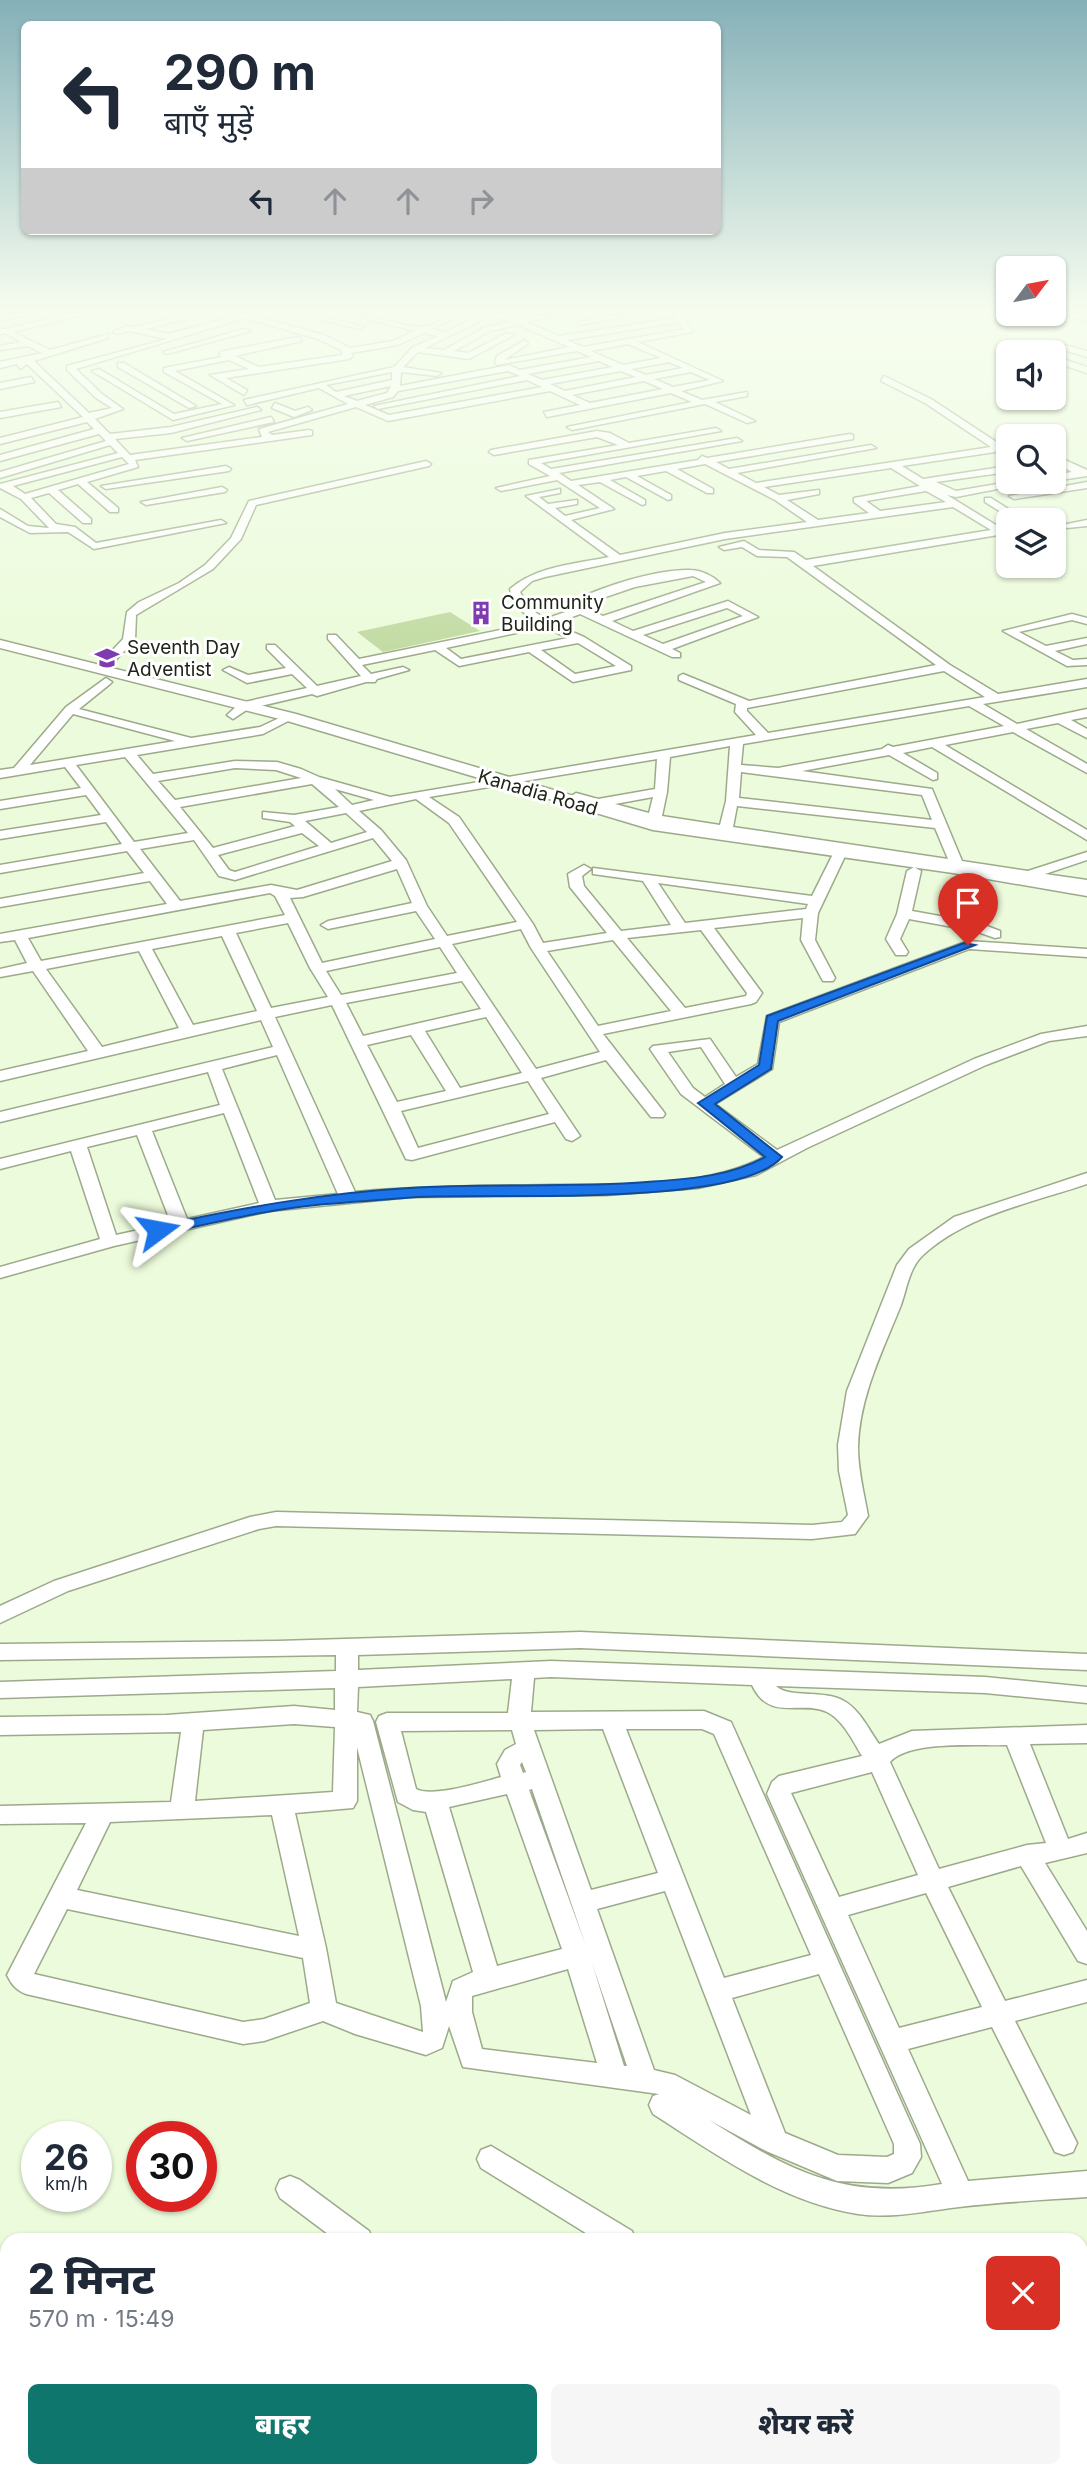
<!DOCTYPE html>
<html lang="hi">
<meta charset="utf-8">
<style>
body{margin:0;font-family:Inter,"Noto Sans Devanagari",sans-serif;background:#f6f6f7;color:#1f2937;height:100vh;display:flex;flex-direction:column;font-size:26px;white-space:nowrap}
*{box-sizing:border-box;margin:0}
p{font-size:23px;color:#747a83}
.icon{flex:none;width:38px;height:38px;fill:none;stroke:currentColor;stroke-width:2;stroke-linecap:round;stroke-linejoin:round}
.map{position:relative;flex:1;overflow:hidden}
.side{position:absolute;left:0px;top:2233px;width:1088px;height:245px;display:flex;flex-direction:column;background:#fff;border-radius:21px 21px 0 0;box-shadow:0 2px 5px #0004}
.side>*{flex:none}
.top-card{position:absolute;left:21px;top:21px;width:700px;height:214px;border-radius:10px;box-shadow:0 2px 5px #0004;background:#fff;color:#1f2937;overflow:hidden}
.needle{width:46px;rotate:58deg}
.fabs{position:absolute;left:996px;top:256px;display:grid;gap:14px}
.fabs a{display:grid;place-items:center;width:70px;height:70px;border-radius:10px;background:#fff;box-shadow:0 2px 5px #0004;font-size:35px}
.speed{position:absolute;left:21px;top:2121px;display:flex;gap:14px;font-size:35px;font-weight:700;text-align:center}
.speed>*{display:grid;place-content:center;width:91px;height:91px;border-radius:50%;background:#fff;box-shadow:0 2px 5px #0004;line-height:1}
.speed small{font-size:18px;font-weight:400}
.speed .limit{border:10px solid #d22;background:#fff;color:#111}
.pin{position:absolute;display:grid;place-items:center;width:60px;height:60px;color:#fff;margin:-72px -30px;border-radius:50% 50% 50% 0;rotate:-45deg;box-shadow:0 0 7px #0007}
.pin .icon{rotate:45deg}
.me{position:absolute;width:77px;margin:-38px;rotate:77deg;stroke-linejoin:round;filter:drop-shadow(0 0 5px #0008)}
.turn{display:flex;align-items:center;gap:24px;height:147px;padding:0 28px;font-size:32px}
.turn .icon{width:91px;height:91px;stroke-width:2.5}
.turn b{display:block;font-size:49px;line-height:60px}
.lanes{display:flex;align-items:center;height:66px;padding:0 28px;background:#0003;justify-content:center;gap:35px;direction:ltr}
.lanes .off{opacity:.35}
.round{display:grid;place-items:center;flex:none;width:74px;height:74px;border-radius:10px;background:#f6f6f7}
.summary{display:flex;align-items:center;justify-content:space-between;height:119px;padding:0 28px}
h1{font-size:42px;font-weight:800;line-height:52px}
.cta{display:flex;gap:14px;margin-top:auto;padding:14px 28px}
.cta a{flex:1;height:80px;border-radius:10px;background:#0f766e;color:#fff;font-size:28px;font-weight:800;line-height:80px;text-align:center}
.cta a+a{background:#f6f6f7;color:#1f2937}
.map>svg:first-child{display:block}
.green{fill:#c1daa1}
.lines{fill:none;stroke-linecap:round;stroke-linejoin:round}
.minor-casing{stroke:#9caa8b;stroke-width:3}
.major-casing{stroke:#9caa8b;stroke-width:3}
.minor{fill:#fff;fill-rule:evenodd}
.major{fill:#fff;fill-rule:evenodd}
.route{fill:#1a73e8;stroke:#114b97;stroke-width:2}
.labels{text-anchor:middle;stroke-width:6;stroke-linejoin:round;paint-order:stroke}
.far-poi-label{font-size:19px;fill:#202519;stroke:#fff;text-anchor:start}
.far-street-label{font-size:19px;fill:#202519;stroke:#fff}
</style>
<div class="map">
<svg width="1087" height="2478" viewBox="0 0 1087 2478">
<rect width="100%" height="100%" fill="#ecfbdb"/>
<path class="green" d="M450,612l30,19 -97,21 -26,-20z"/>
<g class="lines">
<g class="minor-casing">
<g id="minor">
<path d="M23,312h17l-40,9v-4z"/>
<path d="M79,312h16l-82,20 37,18 58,-16v4l-74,23 55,52 23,-5 -16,-10 -29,-28v-4l100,-27 -38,-8 -12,3 -4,-2 12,-6 11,1 46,-12 3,4 -39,10 22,5 83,-22h14l-11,4 70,19 26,13 43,-7 22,-10 -75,-19c23,0 69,17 84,15 15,-3 25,-15 42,-15l-35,17 14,3 36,-18 -2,-2h14l24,7 48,-7 -3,3 -36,7 33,14 117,-18 -4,-6h8l13,20 -55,10 85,39 -42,10 21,9 45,-8v4l-32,6 40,19 -8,2 -42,-19 -133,26 -5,-3 125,-25 -21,-9 -124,24 -3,-5 36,-7 -30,-14 -162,30 -32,-14 -88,25 4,3 37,-5 3,1v4l-177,25 3,7 -51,15 31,26v4h-8l-32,-28 -20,6 33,29v4h-8l-34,-30 -18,5 25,26 19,3 21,16 125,-23 5,3 -132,26 -26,-17 -38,1 -30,-16v-8l28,17 21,2 -28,-29 -21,-11v-4l118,-31 -8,-8 -110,33v-6l106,-31 -7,-7 -99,27v-6l94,-26 -7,-7 -87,22v-6l83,-21 -56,-53 -7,5 -3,-5 -17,4v-6l42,-9 -14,-7 -28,4v-4l21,-4 -16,-9 -5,1v-4zM490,316l21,6 -26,5 -41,23 -19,-2zM245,318l73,21 23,11 1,5 -83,12 -24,-11 67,-15 -3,-4 -76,14 -4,3 3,3 -58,11v4l58,32 -48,10 -75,-45 -7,2 81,49 61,-15 -59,-34 54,-11 20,9 -39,6 34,20 3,-5 -21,-12 123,-19 4,-3 -2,-3 47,-8 26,-12 14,3 -25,11 -19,20 -150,33 3,5 72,-17 29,16 -89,25 3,8 -132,18 -15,-16 56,-6 90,-23 -4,-3 -86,20 -61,7 -15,-15 28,-10 -21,-15 -26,-25zM680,322l5,7 -102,18 -16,-7zM519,325l50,22 -65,13 24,-16 -3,-4 -28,16 -2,6 2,3 80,-14 14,6 -71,13 -11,-5 -109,21 1,-14 36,4 4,-3 -38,-6 15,-15 51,7 45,-24 -7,-2 -39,20 -14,-2 36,-20zM628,344l33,14 -38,7 -32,-14zM599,361l14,6 -71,13 -14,-6zM669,362l14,6 -37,7 -15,-6zM508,371l12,5 -146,30 4,3 149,-29 15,7 -153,28 -24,-10 28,-8 5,-6zM621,371l15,6 -71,14 -15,-7zM392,372v8l-56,12 -10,-7zM691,372l19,8 -37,7 -19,-8zM644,381l19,8 -73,14 -18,-8zM391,386l-4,7 -30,8 -13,-5zM122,457l7,7 -104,30 -12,-8z"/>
<path d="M289,312h16l59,15 -4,2z"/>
<path d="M627,312h19l-66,13 -4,-2z"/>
<path d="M244,329l7,2 -84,23 -4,-2z"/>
<path d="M1050,341l37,10v6l-40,-12z"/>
<path d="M1054,356l33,11v6l-33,-11z"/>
<path d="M118,363h6l72,43 -7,2 -71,-41z"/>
<path d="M884,376l47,23 70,46 -6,7 -93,14 21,13 85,-13v6l-72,10 20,9 59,-10h24l-83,16 -9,-2 57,35v4l-191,32 137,99 48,29 89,-15v8l-104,17 34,20 70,-15v8l-16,3 16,9v9l-29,-15 -32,6 61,35v9l-74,-41 -68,13 142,85v10l-155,-93 -29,6 34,20v6l-4,1 -44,-25 -87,16 130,18 30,72 66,10 59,-19v8l-42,14 42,6v8l-128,-19 -6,3 -6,-5 -100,-15 -29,61 -3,27 20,38 -2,3h-10l-22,-41 2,-22 -89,10 48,65 -6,9 -5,2 -148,30 60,77 2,3 -2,3h-12l-45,-57 -65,18 39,58 -8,5 -6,-2 -11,-17 -143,38 -6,-1 -74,-154 -57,12 80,175c66,-6 132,-6 198,-7 66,0 152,3 211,-28l-83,-63 -31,-45 3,-3 57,-7 26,38 22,-13 9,-48 201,-75 119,8v8l-118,-8 -190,73 -7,47 -57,35 62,46 197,-91 67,-25 46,-8v10l-38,5 -63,24 -179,83 -51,27 -58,13 -92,7 -196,2 -141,14 -155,35 -114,32v-11l100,-28 -29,-88 -71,18v-10l220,-54 -12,-33 -208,50v-10l273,-65 -12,-27 -261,61v-10l88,-20 -55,-80 -33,6v-8l27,-6 -12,-23 -15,2v-8l167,-30 -17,-23 -150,26v-8l144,-26 -17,-22 -127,22v-8l122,-21 -16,-22 -106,17v-8l101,-16 -15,-20 -86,14v-8l81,-13 -16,-21 -65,11v-8l14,-2 52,-61 40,-29 6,4 -2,2 -31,25 112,29 69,-11 30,-14 6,4 -33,17 -126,21 16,19 82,-13 42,1 24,7 18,8 71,20 366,-62 -21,-23 1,-8 -57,-24v-4l4,-2 66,27 187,-36 -149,-108 -30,-1 -15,-9 -18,3 -5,-3 25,-6 15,9 35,2 12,8 185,-30 -38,-23 -228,32 -180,38 -13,4 -12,11 8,15 17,12 29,-10 -4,-5 1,-2c30,-15 85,-33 119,-32 11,0 23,6 30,13l-108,38 21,10 95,-30 30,16 -86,32 8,4v4h-8l-92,-43 -26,10 30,13 47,29v4l-58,12 -44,-30 -70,14 -24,-16 -73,15 9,9 32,-7 6,3 -32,9 -2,3h-9l-49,14 -5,-2 -64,15 -15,10 -6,-4 13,-12 67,-15 -15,-14 -45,9 -24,-13 6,-3 19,8 38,-7 -19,-19v-4h8l42,41 44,-10 -33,-37v-4h8l23,24 175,-36 -20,-20 -4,-14c27,-23 65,-25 99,-32l-83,-61 34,-7v4l-21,4 9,7 29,-4v4l-22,4 10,8 35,-8 -43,-28 -56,11 -5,-3 54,-12 -21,-12v-4l89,-15 -21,-8 -103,18 -5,-3 2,-2 106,-19 13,2 19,10 87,-15 5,3 -180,32 10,6 186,-31 5,3 -183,32 12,8 127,-21 4,-4 5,2 143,-24 3,1v4l-137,23 13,7 142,-24 5,3 -139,25 19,10 235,-36 -66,-44 -44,-22zM705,464l70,36 32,22 -82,11 -105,22 -49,-35 43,-11 -36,-24 22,-3 42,23 3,-1v-4l-35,-20 16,-3 42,23 3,-1v-4l-34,-19 29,-5 41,22h6v-4l-36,-20zM891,468l29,18 -66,12v4l15,11 -51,7 -31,-20 32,-6v-4l-40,5 -15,-8zM926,491l20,11 -66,9 -14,-10zM693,576l13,6 -103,34 -21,-11 53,-18zM727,608l16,8 -80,28 -20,-9zM544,627l24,11 -107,21 -15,-11zM578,643l38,23 -41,8 -34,-24zM944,671l41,26 -217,36 -21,-22v-3zM969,706l35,20 -111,21 -5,-2 -6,4 -104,19 -37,-3 2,-21zM73,714l102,27 -145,24zM730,746l-4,55 -6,24 -58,-9 5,-24 3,-35zM125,757l63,76 -54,9 -58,-77zM657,759l-2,30 -57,10 -22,-6 -6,4 77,24 -1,4 7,4 7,-5 58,8 1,6 5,1 7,-5 104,16 -23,46 -219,-28v6l50,7 28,44 -50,6 -37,-45 -2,-10 9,-7 -7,-4 -16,9 2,13 37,46 -64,10 -10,-19 -74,-107 -30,-20zM235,768l41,2 25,8 -126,22 -17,-19zM741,772l181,23 10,25 -193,-22zM312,784l27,23 -45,8 -31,-3v6l27,4 5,4 -82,22 -33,-41zM335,789l39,11 -22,5zM653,797l-4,16 -34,-9zM416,799l33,24 68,99 -70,14 -20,-30 -21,-46 -25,-30 -22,-19zM737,806l198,22 13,31 -215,-32zM346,813l21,19 -36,11 -26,-22zM302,833l17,13 -84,26 -6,-2 -11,-15zM373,838l19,23 -95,29 -26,-5 -91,16 -40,-52 54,-9 25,36 16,4zM397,869l15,34 -84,18 -7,4 7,4 88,-18 19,28 -113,24 -32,-65 13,-1zM658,883l150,21 -2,5 -121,14zM270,893l5,3 10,19 -244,46 -13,-23zM288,923l22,45 18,29 -57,11 -35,-75zM521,929l10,19 69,104 -64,17 -84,-125zM701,930l46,63 -1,3 -61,12 -58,-70zM222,936l35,75 -64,14 -41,-76zM613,940l58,71 -73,15 -51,-75zM440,947l17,26 -116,22 -15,-24zM139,951l40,77 -77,19 -56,-78zM462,981l19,28 -118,27 -17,-33zM486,1017l36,56 -62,15 -35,-57zM411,1035l35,56 -49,11 -30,-57zM701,1047l24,37 -20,13 -12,-9 -25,-36zM277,1055l61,139 -63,6 -53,-131zM528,1081l21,33 -131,34 -17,-37zM224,1113l35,90 -72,16 -35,-88zM137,1135l34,88 -55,12 -29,-88z"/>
<path d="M31,377l3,5 -34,7v-6z"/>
<path d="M58,402l3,5 -61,11v-6z"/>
<path d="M275,403l20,8 13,-4 4,3 -18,7 -22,-9z"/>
<path d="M271,417l3,5 -87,19 -5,-3z"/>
<path d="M1054,455l33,15v6l-33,5v-6l18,-3 -18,-10z"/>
<path d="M426,461l5,3 -2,2 -173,39 -15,34 -28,30 -77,46 -1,25 -32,33 -10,-2 30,-32 4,-27 12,-10 40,-19 26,-18 26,-27 18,-37z"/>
<path d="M226,466l5,3 -2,2 -123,18 -5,-3z"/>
<path d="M1087,482v6l-73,11 -5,-3z"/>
<path d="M222,487l5,3 -2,2 -79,13 -5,-3z"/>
<path d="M985,498h6l22,14 -9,2 -19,-12z"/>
<path d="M1087,520v6l-20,2 -5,-3z"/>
<path d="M1072,614l15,4v6l-15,-4 -53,12 27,14 41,-8v6l-32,7 18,9 14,-1v6l-20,1 -64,-35z"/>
<path d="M914,867l7,4 -9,40 67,12 21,8v6l-5,1 -20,-7 -66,-12 -9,20 8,13 -2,3h-10l-10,-16 11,-25 10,-43z"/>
<path d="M1087,1173v11c-56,19 -121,31 -165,72 -13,13 -15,32 -21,49 -18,45 -42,92 -43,142 0,24 6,46 10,69l-13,18 -43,5 -536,-13 -17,3 -191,62 -68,32v-17l54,-25 196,-64 26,-5 536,13 30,-3 6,-7 -9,-44 -1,-26 9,-54 50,-126 12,-16 45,-32z"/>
<path d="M580,1632l507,22v16l-507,-22 -222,7v15l193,-9 434,16 102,10v16l-102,-10 -209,-7c14,13 48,3 68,15 16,9 25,29 35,43l33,-13 175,-6v18l-57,1 38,95 19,-6v20l-42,10 42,68v33l-9,-3 -57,-95 -73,21 57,114 82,-21v22l-72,19 62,122 -4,9 -9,3 -9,-3 -63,-125 -84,22 60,132 119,-10v26c-43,3 -86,5 -128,10 -34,4 -66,12 -101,7 -77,-12 -142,-60 -205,-100l-4,-9 4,-9 6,-2 -196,-27 -14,-41 -7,22 -16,7 -71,-21 -32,-13 -59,20 -21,3 -217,-50c-10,-4 -14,-9 -19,-19l79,-152 -86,1v-18l171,-4 10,-70 -181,3v-18l166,-2 128,-9 41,4v-22l-335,10v-16l336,-11v-16l-336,5v-16l278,-3zM551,1677l201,8c17,37 48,15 75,27 16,8 26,29 35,44l-83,20 -7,6 -5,12 175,390c-98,17 -152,-13 -233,-64l57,31 71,30 51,2 24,-10 9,-16 -1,-13 -189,-422 -27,-11 -173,1 3,-34zM512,1679l-4,34h-121l-8,3 -3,6 22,80 15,8 13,2 47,160 -20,9 -7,21 -73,-281 -3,-6 -13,-3 1,-25zM294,1724l41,3 -2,65 -138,9 8,-71zM603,1729l55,144 -67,17 -57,-160zM626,1729h76l12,5 97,221 -87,23zM512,1730l4,14 -11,6 -8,14 4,13c-19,5 -68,21 -85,12l-15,-58zM1007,1745l39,98 -19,2 -88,24 -49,-107c19,-22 88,-16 117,-17zM357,1747l64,259 2,26 -87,-29 -10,-55 -31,-135 58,-5 4,-7zM522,1762l4,10 -3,1 -3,-8zM872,1772l46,103 -79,22 -48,-104zM532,1789l54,157 -57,-156zM507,1794l55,155 -65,17 -48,-159zM272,1815l27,121 -222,-46 33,-68zM665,1891l86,224 -76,-40 -21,-5 -57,-161zM926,1893l56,114 -83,21 -51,-113zM67,1909l236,49 7,45 -46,16 -21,3 -209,-48zM592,1963l35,103h-3zM568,1969l29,94 -115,-14 -10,-37v-16zM819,1974l75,170v10l-7,3 -49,-2 -53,-22 -53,-135z"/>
<path d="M491,2146l141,85 4,9h-39l-116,-72 -4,-9 4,-9z"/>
<path d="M290,2176l10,4 69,51 4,9h-37l-56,-42 -4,-9 4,-9z"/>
<path d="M1087,2316v28l-5,1v-28z"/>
<path d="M371,2471h37l3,7h-37z"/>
<path d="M657,2471h37l3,7h-37z"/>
<path d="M719,2471h31l-3,7h-31z"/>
<path d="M925,2471h30l-3,7h-30z"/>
</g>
</g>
<g class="major-casing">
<g id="major">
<path d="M1063,312l24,3v7l-23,-8z"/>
<path d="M0,640l296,74 359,106 298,43 134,23v10l-134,-23 -300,-43 -369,-110 -284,-72z"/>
</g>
</g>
<use href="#minor" class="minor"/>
<use href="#major" class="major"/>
</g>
<linearGradient id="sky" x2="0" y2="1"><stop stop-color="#85b0b8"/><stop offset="0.47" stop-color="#f6fdef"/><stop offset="1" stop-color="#f6fdef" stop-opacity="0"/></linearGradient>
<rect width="1087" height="659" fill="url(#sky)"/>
<path class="route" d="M964,943l11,2 -197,76 -7,48 -56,35 67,53c-46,53 -302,34 -377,41 -45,4 -93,5 -138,14 -36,6 -73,15 -109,23l-8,-5 8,-4c83,-18 165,-33 251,-38 79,-5 159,0 238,-6 41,-3 81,-5 118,-25l-67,-54 61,-38 8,-49z"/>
<defs>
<g id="building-bare" transform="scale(1.89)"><path d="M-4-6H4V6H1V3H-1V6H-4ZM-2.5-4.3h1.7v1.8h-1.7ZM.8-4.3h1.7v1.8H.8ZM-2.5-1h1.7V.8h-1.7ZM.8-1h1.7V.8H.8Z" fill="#7e3cb0" stroke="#fff" stroke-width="2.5" paint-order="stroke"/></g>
<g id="school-bare" transform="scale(1.89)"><path d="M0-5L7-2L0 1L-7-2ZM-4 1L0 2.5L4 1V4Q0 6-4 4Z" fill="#7e3cb0" stroke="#fff" stroke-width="2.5" paint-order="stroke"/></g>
</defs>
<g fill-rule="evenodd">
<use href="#building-bare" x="481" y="613"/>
<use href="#school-bare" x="107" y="658"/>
</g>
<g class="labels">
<g class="far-poi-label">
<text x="501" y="609">Community<tspan x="501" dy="22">Building</tspan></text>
<text x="127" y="654">Seventh Day<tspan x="127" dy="22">Adventist</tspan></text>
</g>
<g class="far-street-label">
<text transform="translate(538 792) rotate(16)" y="7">Kanadia Road</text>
</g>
</g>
</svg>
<div class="fabs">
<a><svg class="needle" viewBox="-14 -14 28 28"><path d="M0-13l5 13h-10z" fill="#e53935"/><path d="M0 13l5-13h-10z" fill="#747a83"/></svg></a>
<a><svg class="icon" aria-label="sound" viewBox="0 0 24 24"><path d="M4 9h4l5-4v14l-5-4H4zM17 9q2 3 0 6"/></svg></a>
<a><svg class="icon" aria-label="search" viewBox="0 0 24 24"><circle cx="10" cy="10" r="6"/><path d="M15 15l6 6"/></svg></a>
<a><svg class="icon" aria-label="layers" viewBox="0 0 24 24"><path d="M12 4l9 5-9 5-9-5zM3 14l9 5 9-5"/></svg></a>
</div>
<div class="speed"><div>26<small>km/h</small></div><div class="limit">30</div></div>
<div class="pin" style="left:968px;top:945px;background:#d93025"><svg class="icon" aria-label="arrive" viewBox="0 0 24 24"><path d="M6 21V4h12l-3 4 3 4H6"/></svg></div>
<svg class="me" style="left:158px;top:1230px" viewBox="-20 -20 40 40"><path d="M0-17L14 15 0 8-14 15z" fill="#1a73e8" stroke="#fff" stroke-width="4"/></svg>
<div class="top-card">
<div class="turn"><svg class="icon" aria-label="left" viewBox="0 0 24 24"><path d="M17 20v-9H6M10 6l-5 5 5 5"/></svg><div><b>290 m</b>बाएँ मुड़ें</div></div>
<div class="lanes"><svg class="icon" aria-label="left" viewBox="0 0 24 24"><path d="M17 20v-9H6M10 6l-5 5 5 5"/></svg><svg class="icon off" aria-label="ahead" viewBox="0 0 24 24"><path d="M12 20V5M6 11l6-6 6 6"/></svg><svg class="icon off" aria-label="ahead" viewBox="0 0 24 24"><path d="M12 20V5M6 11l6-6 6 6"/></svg><svg class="icon off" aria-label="right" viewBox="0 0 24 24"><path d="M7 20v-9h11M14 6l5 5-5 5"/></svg></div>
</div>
<section class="side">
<div class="summary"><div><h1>2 मिनट</h1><p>570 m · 15:49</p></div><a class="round" style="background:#d93025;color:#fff"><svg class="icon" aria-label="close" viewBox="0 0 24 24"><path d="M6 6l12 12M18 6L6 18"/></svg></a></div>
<div class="cta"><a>बाहर</a><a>शेयर करें</a></div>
</section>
</div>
